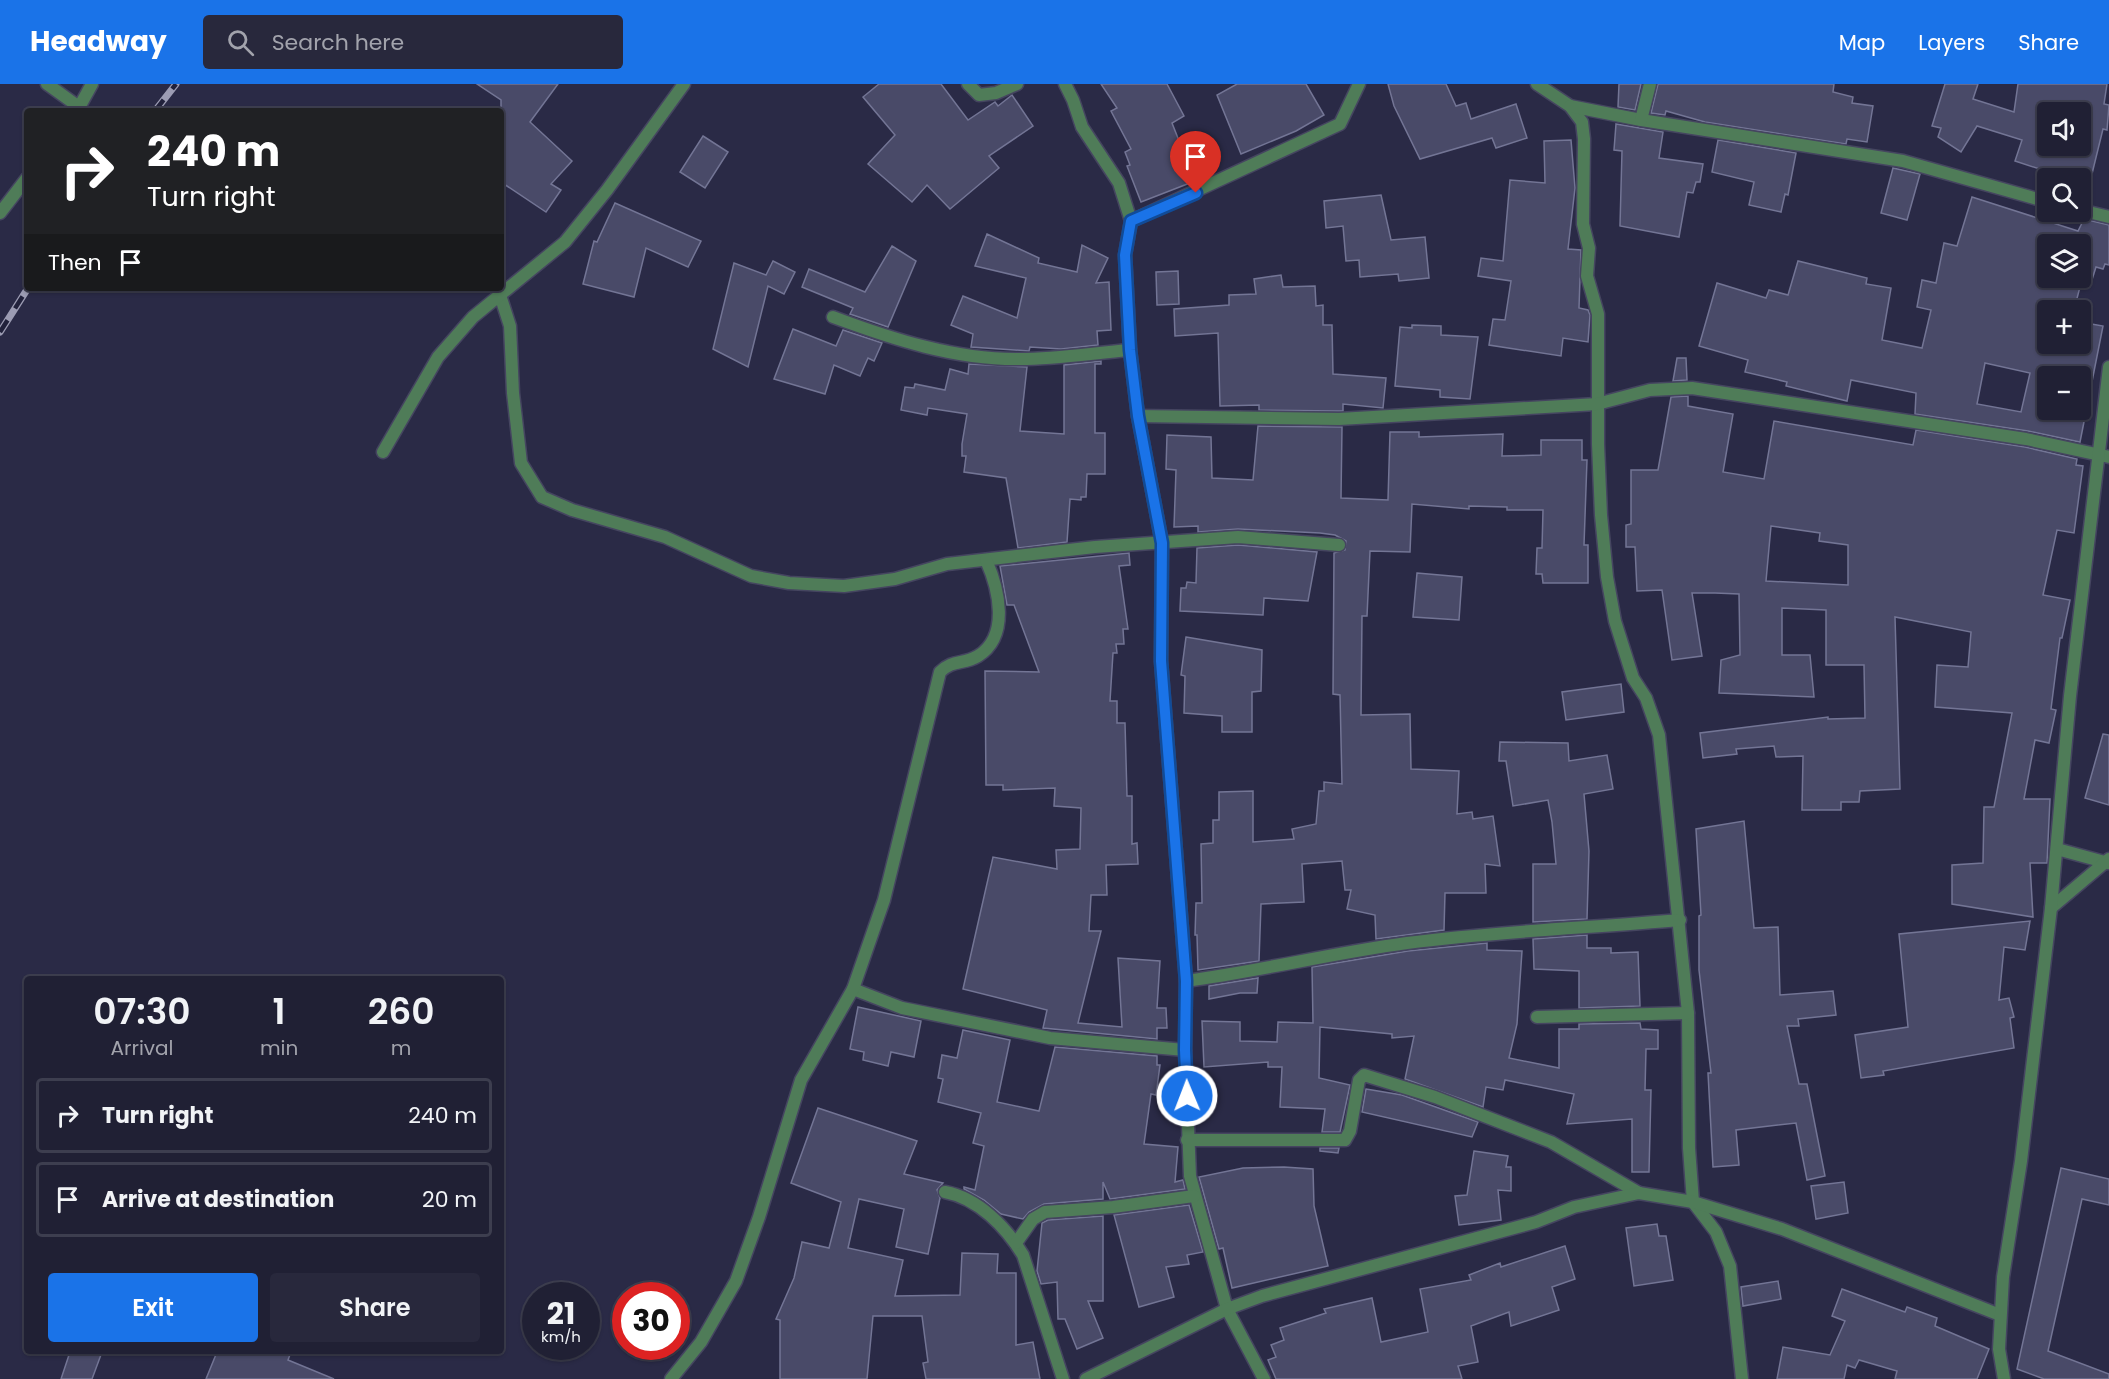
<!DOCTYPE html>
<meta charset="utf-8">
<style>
body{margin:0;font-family:Poppins,sans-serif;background:#28283c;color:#f1f3f6;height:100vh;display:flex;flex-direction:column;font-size:22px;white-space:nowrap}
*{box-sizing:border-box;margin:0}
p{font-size:20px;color:#a2a3ac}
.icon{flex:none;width:33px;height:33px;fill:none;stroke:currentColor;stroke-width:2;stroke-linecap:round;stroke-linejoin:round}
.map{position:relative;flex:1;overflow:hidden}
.panel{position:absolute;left:24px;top:892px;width:480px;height:378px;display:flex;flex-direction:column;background:#202034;border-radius:6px;box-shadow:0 2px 4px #0004,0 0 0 2px #3d3e4f}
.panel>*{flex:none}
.hud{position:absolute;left:24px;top:24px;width:480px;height:183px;border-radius:6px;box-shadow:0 2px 4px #0004,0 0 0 2px #3d3e4f;background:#202124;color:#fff;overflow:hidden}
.tools{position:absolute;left:2037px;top:18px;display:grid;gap:12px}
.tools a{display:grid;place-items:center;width:54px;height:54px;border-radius:6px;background:#202034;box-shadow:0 2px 4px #0004,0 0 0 2px #3d3e4f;font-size:30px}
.speed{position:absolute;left:522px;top:1198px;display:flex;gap:12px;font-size:30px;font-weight:700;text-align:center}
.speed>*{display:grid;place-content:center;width:78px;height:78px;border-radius:50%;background:#202034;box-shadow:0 2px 4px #0004,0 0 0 2px #3d3e4f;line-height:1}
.speed small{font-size:15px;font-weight:400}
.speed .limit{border:9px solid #d22;background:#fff;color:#111}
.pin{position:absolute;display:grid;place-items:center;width:51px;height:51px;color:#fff;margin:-62px -26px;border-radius:50% 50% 50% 0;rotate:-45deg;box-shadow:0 0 6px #0007}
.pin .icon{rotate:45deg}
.me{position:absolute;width:66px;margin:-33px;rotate:359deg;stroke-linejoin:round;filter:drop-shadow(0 0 4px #0008)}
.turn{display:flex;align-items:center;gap:21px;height:126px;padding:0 24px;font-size:27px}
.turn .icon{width:78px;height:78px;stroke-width:2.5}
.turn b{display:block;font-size:42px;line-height:51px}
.then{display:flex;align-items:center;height:57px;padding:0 24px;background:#0003;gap:12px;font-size:22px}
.eta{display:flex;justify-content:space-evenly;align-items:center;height:102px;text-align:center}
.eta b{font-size:36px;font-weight:600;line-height:42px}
.button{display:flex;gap:12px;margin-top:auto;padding:12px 24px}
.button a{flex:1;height:69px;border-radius:6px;background:#1a73e8;color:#fff;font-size:24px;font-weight:600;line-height:69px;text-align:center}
.button a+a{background:#28283c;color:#f1f3f6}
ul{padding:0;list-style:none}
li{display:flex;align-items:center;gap:18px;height:75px;margin:0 12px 9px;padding:0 12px;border:3px solid #3d3e4f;border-radius:6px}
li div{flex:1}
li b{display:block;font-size:22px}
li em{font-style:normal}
header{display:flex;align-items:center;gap:36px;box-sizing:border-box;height:84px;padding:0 30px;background:#1a73e8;color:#fff}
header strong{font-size:28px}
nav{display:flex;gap:33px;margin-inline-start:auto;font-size:21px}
.search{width:420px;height:54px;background:#28283c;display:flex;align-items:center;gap:15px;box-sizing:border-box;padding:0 21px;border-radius:6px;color:#a2a3ac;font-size:22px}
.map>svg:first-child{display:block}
.building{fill:#494a68;stroke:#737595;stroke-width:1.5;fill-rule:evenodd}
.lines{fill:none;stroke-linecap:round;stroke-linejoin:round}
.street-casing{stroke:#454560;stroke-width:15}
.street{stroke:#4f7c58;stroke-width:12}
.rail-casing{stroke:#9c9cb3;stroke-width:7}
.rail{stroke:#21213b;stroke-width:4.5;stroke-dasharray:14;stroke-linecap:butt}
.route-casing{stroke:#114b97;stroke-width:15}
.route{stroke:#1a73e8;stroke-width:10}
</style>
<header>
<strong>Headway</strong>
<div class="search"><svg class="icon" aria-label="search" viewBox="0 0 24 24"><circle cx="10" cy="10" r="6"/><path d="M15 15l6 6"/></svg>Search here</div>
<nav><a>Map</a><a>Layers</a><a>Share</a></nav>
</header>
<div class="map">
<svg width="2109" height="1295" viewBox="0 0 2109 1295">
<rect width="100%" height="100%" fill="#2a2a46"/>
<g class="building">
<path d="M477,0h81l-28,38 42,39 -21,23 10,6 -15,22 -45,-30v-82z"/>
<path d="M879,0h62l27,36 27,-18 3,4 14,-11 21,31 -44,30 10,12 -49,41 -23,-24 -15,17 -44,-38 27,-29 -32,-38z"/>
<path d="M1101,0h66l17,32 -12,7 23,58 -54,21 -14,-36 3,-1 -5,-13 6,-3 -20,-38 6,-3z"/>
<path d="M1237,0h69l18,31 -28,16 -55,23 -24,-59z"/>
<path d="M1388,0h58l10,22 10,-3 5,16 45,-15 11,34 -31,10 -4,-10 -72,21 -26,-53z"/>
<path d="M1619,0h22l-6,26 -17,-3z"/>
<path d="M1658,0h176l-1,8 20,5 -1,6 21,3 -6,36 -20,-3 -1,5 -141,-22 -39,-11 -1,4 -14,-2z"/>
<path d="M1945,0h33l-5,15 41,13 4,-28h89l-3,20 5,1 -2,25 -4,-1 -14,57 -9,-3v-5h-13l-52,-17 7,-21 -45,-14 -16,26 -23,-15 3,-9 -9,-2zM2048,28h32v34h-32z"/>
<path d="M1616,40l47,8 -4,26 44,6 -3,18h-4l-3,11 -6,-1 -8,45 -59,-11 2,-75 -8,-1z"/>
<path d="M703,52l25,16 -23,36 -25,-16z"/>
<path d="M1571,56l4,48 -7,61 13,1 -2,58 9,2 2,5 -2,27 -25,-4 -2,18 -72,-11 4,-26 12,1 6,-39 -33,-5 3,-18 22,3 7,-81 35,3 -1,-42z"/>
<path d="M1718,56l78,13 -8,42 -3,-1 -4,18 -32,-7 5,-23 -42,-10z"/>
<path d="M1893,84l27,6 -13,46 -26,-7z"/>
<path d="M1381,111l10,45 34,-3 4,41 -30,3 -1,-7 -38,3 -1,-17 -13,1 -3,-35 -17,2 -2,-27z"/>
<path d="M1972,113l106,34 6,-12 25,6v40l-4,-1 -2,5 -7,-2 -6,19 -9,-3 -7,27h-26v34h32v-22l23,4 -23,116 -52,-11 -113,-17 1,-21 -65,-13 -4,21 -61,-15 1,-4 -42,-10 3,-12 -49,-14 18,-63 49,15 3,-8 19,5 10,-34 69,17 -1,6 25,4 -9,52 40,8 9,-38 -14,-3 5,-27 14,3 8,-40 13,3zM2048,160h32v34h-32zM1985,279l45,10 -9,39 -44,-8zM2048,292h32v34h-32z"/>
<path d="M615,119l86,38 -13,26 -42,-19 -12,49 -51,-13 11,-43 3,1z"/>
<path d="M987,150l52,24 -1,5 39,9 5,-27 26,13 -12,25 13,-1 2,48 -14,1 1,14 -37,4 -31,-2 -1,4 -58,-4 2,-13 -22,-9 12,-29 54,22 9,-40 -51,-12z"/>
<path d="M892,162l24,15 -28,66 -38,-13 3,-6 -51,-21 7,-18 56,23z"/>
<path d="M773,177l22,11 -11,22 -16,-8 -20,81 -35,-18 21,-86 32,12z"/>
<path d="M1178,187l1,33 -22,1 -1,-33z"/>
<path d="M1281,191l2,12 32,-1 1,20 7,-1v20h9l1,49 53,4 -3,30 -40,-4v7h-4l-80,-1v-5l-39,1 -2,-73 -43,3 -1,-27 55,-4v-10l27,-1 -2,-15z"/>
<path d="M1412,241l29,1v9l37,2 -8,62 -30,-2v-7l-45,-4 5,-59 12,1z"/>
<path d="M793,245l43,17 7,-16 39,13 -8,18 -6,-3 -8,18 -26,-11 -9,29 -51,-15z"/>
<path d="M1677,274h9l1,22 -14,1z"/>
<path d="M1101,277v3h-6v69h10v41h-18l-1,23h-5v3l-11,-1 -3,43 -49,6 -12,-70 -42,-6 2,-16h-4v-12l5,-30 -39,-6 -1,7 -26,-5 4,-23 9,1 1,-4 30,6 5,-21 18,5 1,-10 58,3 -7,64 44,3v-69z"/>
<path d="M1688,312v10l45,8 -10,58 41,7 10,-58 139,24 3,-15 109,17 52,12 -1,6 7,1 -9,67 -17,-3 -14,65 27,5 -8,38h-2l-9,71 5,1 -7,33 -14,-3 -11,59h26l-3,64h-17l3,54 -81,-13v-39l31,-2 1,-56h10l18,-94 -77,-6 2,-42 31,2 3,-35 -76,-15 5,172 -40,2 -1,11h-18v8h-39l1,-54 -27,1 -2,-11 -38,3 1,5 -34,4 -3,-25 128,-16v2l37,-1 -1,-53h-38v-55l-44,-2v47h28l4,42 -95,-4 2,-33 19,-5 -1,-61 -24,-1h-23l10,63 -30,4 -10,-70 -25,1 -2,-44h-9v-22l5,-1v-54h27l13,-73zM1771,442l49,7 -1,8 29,4v40l-82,-4z"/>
<path d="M1258,342l84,1 -1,71 47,2 2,-68h29v5l84,-3 -1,22 39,-1v-15h41v20h5l-3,85h4v38h-45l-1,-9h-6l1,-26h5l1,-38h-36v-3l-38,-1v3l-57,-5 -2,48 -40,-1 -3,65h-5l-1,99 49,-1 1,55 48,2 -2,43 15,-2 1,7 20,-3 7,50 -15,-2 1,29h-41l-1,37 -68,9 -1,-24 -28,-6 4,-19h-6l-3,-29 -40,3 2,38 -43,2 -2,57 -61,9 -1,-35h-2l1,-32h6l-1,-59 12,-1v-23h6v-28l34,-1v51l41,-3 -2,-10 24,-5 3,-33h5v-9l18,2 -2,-89 -7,-1 1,-141 11,-3 1,-9 -11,-6 -15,-2 -82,-4 -40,3v-6l-24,1 2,-57 -10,-1 1,-34 44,2 1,41 41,2z"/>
<path d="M1238,461l79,7 -9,49 -44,-3 -1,17 -83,-4 1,-23h5l1,-6 9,1 1,-35z"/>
<path d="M1129,469l1,12 -11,1 9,63h-5l1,15h-8l1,9h-4l-3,48h7v22h8l2,73h5v48l5,-1 1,21 -32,1 1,30h-16l-2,36h12l-23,92 44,4 -4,-69 42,3 -3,47h9l1,20h-10v11l-114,-11 4,-18 -84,-21 30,-132 64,12 -1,-19 24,-1 1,-41 -27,-2 1,-18 -52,2v-5h-17l-1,-114 54,1 -25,-67h-7l-7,-39z"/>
<path d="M1417,489l45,4 -3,43 -46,-3z"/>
<path d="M1186,553l76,13 -1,41 -9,1v40h-30v-16l-38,-3 1,-37 -4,-1z"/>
<path d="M1621,600l3,28 -58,8 -4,-28z"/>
<path d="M2103,650l6,1v70l-24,-7z"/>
<path d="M1500,658l68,1 1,18 38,-6 6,34 -29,5 5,57 -2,68 -54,3v-58h23l-4,-42 -4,-22 -35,6 -7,-45h-7z"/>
<path d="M1744,737l10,107 24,-1 2,68 53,-4 3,24 -38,4 1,7h-12l12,58h8l18,92 -18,4 -11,-57 -60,7 3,35 -26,2 -5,-94h3l-12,-103v-54l2,-1 -5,-86z"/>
<path d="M2030,837l-5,29 -21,-3 -5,53 10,-2 5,19 -4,1 4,30 -131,23 1,4 -23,3 -6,-43 53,-8 -9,-93z"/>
<path d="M1587,851v13h24v5l27,-1 2,54 -61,2v-37l-45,-2 -1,-30z"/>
<path d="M1487,859v7l35,1 -5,73 -8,34 50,10v-39h20v-5l61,-1 1,6 17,1v19h-12l-1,41h6l-2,82h-17v-53l-65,5 7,-30 -69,-14 -2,10 -17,-3 -3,20 -78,-28 9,-43 -22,2v-4l-72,-7 -1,51 31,7 -10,47h-18l3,-23 -45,-2 2,-40h-14v-5l-64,5 -2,-46 38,1v19l37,1 1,-20 35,1 -1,-56 96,-16z"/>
<path d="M1258,894l-1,15h-17l-31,6v-13z"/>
<path d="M858,923l63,14 -7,36 -23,-5 -3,14 -25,-6 1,-8 -14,-3z"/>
<path d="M963,946l47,10 -13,62 42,9 16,-64 102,9v9h3l-4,30 -5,-1 -7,50 34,3 -3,35 8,-2 2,9 -75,10 -7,-17v17l-59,5 -15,8 -6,7 -22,-5 -17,-14 -20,-11v-2l11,3 9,-44 -11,-3 8,-30 -43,-11 5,-23 -5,-1 4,-23 15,3z"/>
<path d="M1366,1005l36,6 76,27 -6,15 -110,-25z"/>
<path d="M818,1024l99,33 -13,33 39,9 -6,7 3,8 -12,56 -32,-7 8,-38 -45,-10 -11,49 55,12 -8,36 65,-1 2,-42 36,1 -1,19h19v72l17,-3 7,37h-114l-3,-16 5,-1 -6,-46h-49l-6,63h-87v-59l-4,-1 18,-41 8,-36 27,6 12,-46 -50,-19z"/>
<path d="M1320,1064h19l-1,5 -18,-2z"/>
<path d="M1474,1067l34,5 -2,11h5v24l-13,-1 3,30 -42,5 -4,-29 12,-1z"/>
<path d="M1284,1083l29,2 1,37 14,60 -96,22 -9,-40 -4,1 -20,-72 44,-9z"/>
<path d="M2061,1084l48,11v26l-27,-6 -34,152 61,23v5h-65l-27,-10z"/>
<path d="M1844,1098l4,31 -32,6 -5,-33z"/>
<path d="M1189,1121l14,47 -16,3 2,9 -23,3 8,30 -35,10 -25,-92z"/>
<path d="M1103,1132v85h-15l15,37 -26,11 -12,-30h-7l-1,-37 -16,2 -4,-13 5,-48 6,-3z"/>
<path d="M1657,1140l2,12h7l7,44 -39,6 -8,-58z"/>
<path d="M1565,1162l10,33 -23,8 7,23 -48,16 -2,-14 -38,14 7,36 -20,4 4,13h-186l-8,-19 8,-3 -5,-12 13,-5 -4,-12 46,-15 -2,-4 48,-11 9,44 47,-10 -8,-43 51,-9 -2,-5 31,-12 1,4z"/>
<path d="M1778,1197l3,18 -38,7 -2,-19z"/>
<path d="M1842,1205l63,23 2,-5 30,11 -2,8 54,23 -12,30h-82l2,-8 -38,-11 -4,8 -8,-3 -3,14h-67l6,-32 47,8 15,-34 -13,-5z"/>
<path d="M70,1268h32l-10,27h-31z"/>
<path d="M217,1268h74l-3,8 46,19h-128z"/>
</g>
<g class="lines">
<g class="street-casing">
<g id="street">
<path d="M47,0l32,23"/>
<path d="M968,0l11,11 17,-2 21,-9"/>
<path d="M1065,0l8,16 9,27 37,56 12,38 -6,34 5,95 8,66 24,127 -1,118 25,320 -1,69 5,126 37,133 37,70"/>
<path d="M1537,0l33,22 12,16 2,17 -1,85 6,24 -2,28 11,38v130l3,71 6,62 8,44 18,57 13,20 13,37 29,278 1,135 4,54 23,30 14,34 12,113"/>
<path d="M1570,22l71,14 262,41 145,41"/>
<path d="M77,27l15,-27"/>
<path d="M1641,36l9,-36"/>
<path d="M2080,126l29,7"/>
<path d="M0,129l27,-35"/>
<path d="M1131,137l209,-97 19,-40"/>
<path d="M500,211l10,31 3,67 8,70 21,34 30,13 93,27 86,39 38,7 55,3 51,-7 52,-15 148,-17 143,-10 101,8"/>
<path d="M833,233c59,22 123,43 187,42 37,0 73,-6 110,-9"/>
<path d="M1138,332l201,3 258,-15 53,-14 42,-2 334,51 83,18"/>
<path d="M383,368l55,-95 35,-40 92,-75 42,-52 77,-106"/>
<path d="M2057,765l51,14"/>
<path d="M2051,824l58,-49"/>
<path d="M1186,897c74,-10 147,-28 221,-38 91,-12 182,-15 273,-23"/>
<path d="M853,905l49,19 148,30 135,12"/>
<path d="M1537,933l151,-4"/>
<path d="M1187,1056h158l5,-9 9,-51 5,-5 71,22 116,45 88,51"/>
<path d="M945,1108c33,6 61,35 78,63l40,124"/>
<path d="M1016,1159l17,-24 12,-7 68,-5 81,-11"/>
<path d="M671,1295l30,-37 35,-61 23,-64 42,-137 52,-91 31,-89 56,-228c13,-13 23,-7 38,-16 32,-20 21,-67 8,-96"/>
<path d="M1086,1295l141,-70 35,-13 274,-74 38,-15 65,-14 54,9 89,27 218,86"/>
<path d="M2004,1295l-5,-30 4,-72 18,-116 30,-253 19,-212 39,-329"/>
</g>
</g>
<use href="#street" class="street"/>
<g class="rail-casing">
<g id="rail">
<path d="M155,27l21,-27"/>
<path d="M0,248l28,-44"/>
</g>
</g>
<use href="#rail" class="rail"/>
</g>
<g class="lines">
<g class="route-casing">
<path id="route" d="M1187,1012l-2,-46 1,-69 -25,-320 1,-118 -24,-127 -8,-66 -5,-95 6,-34 65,-28"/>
</g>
<use href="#route" class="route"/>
</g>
</svg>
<div class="tools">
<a><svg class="icon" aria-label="sound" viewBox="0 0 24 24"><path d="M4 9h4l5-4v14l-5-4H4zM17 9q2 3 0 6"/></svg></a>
<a><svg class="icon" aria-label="search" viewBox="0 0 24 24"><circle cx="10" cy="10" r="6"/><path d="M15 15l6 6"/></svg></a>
<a><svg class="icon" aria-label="layers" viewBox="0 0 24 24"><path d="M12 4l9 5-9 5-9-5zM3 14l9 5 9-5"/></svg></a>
<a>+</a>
<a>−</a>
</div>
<div class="speed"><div>21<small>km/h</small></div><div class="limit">30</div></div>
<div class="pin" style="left:1196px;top:109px;background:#d93025"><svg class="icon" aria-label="arrive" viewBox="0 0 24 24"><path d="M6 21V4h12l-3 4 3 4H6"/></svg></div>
<svg class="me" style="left:1187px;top:1012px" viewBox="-20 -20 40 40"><circle r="17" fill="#1a73e8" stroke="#fff" stroke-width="3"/><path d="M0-11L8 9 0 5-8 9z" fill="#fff"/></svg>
<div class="hud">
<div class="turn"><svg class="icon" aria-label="right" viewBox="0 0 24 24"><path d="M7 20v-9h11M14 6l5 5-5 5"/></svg><div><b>240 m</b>Turn right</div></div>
<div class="then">Then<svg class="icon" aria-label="arrive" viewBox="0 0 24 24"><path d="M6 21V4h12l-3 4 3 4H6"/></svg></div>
</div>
<section class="panel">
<div class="eta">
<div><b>07:30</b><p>Arrival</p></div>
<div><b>1</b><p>min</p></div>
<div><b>260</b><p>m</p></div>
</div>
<ul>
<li><svg class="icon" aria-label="right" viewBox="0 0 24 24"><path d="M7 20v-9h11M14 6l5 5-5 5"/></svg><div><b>Turn right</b></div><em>240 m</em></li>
<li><svg class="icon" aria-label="arrive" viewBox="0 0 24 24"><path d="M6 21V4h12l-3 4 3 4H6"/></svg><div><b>Arrive at destination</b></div><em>20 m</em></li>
</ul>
<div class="button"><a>Exit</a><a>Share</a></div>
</section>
</div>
